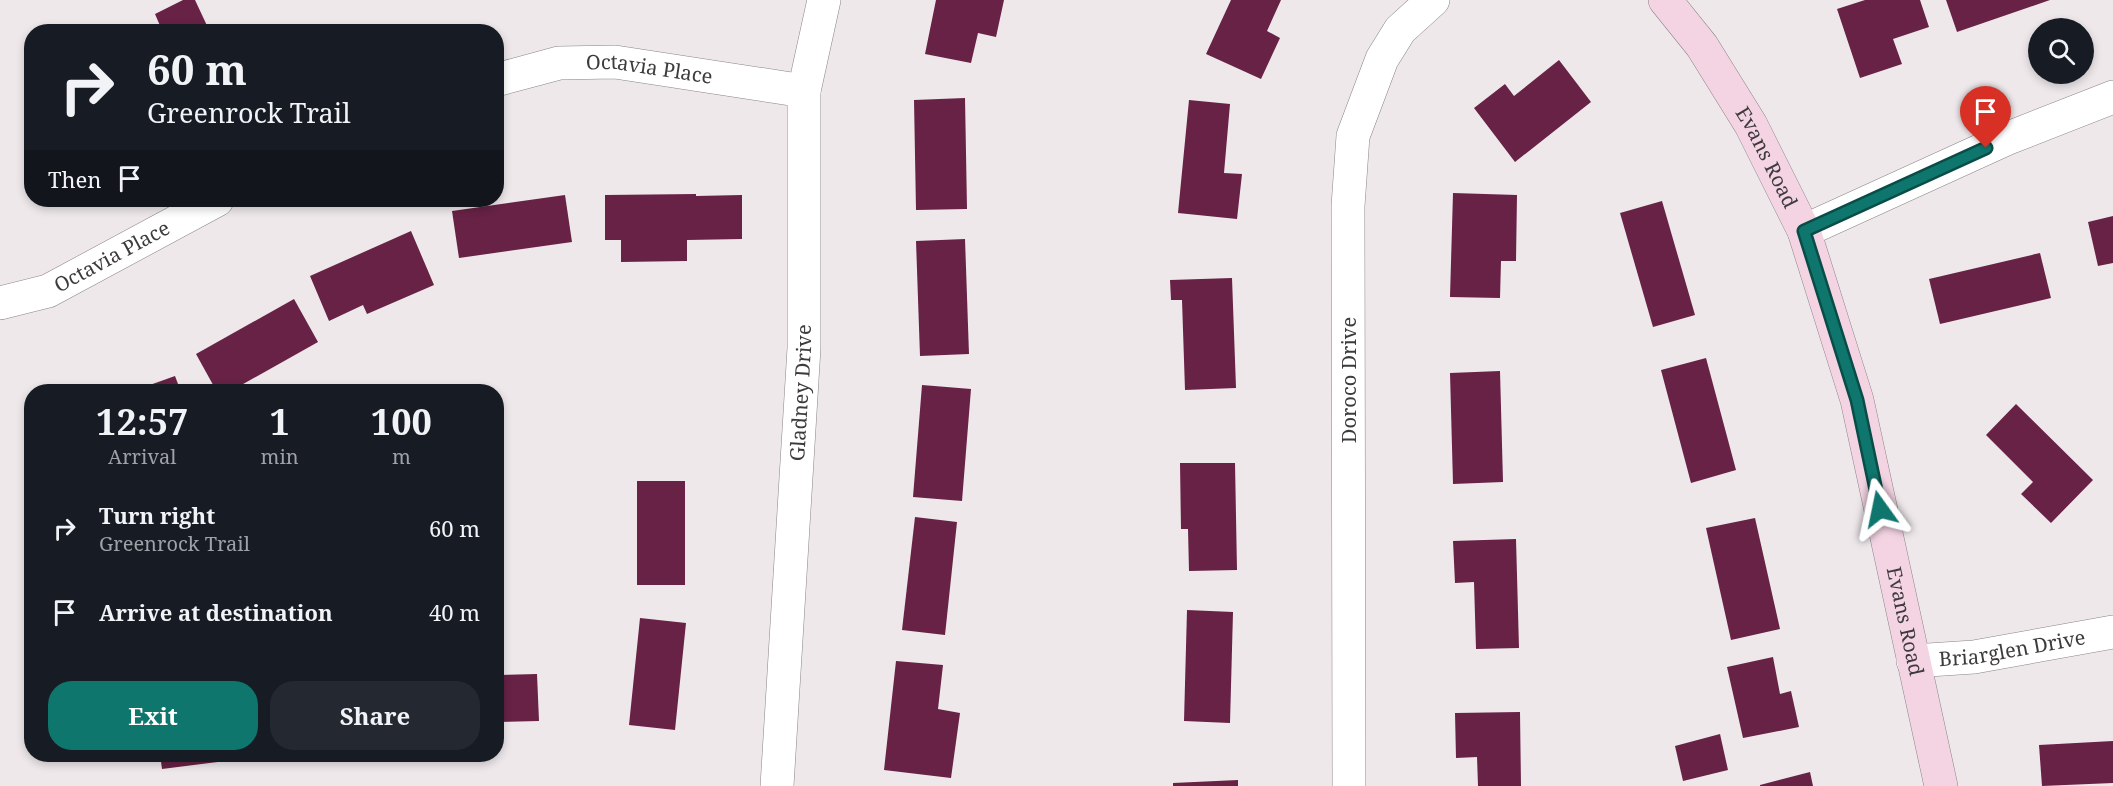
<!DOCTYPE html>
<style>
body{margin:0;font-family:"Noto Serif",serif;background:#242831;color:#f1f3f6;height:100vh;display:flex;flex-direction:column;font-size:22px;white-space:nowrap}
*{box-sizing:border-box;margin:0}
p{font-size:20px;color:#9ea1a6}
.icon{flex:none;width:33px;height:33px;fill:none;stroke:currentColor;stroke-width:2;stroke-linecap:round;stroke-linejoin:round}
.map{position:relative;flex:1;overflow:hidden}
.drawer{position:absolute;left:24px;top:384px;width:480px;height:378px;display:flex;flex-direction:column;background:#171b24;border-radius:24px;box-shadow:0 3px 9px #0003}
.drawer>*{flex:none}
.hud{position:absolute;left:24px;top:24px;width:480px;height:183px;border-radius:24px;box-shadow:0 3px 9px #0003;background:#171b24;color:#f1f3f6;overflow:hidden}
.tools{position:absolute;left:2028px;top:18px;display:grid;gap:12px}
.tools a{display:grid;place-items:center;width:66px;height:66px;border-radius:50%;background:#171b24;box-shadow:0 3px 9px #0003;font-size:30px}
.pin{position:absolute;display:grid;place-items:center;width:51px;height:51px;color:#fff;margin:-62px -26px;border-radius:50% 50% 50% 0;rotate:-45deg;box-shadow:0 0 6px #0007}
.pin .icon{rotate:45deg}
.me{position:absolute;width:66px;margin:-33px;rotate:348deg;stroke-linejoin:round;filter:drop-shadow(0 0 4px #0008)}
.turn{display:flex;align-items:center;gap:21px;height:126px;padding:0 24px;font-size:27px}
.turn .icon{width:78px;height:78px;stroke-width:2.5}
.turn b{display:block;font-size:42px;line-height:51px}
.then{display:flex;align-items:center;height:57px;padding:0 24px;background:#0003;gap:12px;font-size:22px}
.eta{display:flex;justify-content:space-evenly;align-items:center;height:102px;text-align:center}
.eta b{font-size:36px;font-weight:700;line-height:42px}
.action{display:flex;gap:12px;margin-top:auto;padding:12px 24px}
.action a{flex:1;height:69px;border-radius:24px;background:#0f766e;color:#fff;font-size:24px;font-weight:700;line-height:69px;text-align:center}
.action a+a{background:#242831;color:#f1f3f6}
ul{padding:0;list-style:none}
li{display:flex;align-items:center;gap:18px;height:84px;padding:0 24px}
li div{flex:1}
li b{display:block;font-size:22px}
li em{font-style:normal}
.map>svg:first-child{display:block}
.building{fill:#672245}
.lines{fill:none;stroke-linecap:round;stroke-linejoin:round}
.street-casing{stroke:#8a8486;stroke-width:34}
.secondary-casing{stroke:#8a8486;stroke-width:34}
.street{stroke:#fff;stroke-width:33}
.secondary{stroke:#f4d4e3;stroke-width:33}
.route-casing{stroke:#0a4d48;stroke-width:15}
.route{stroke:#0f766e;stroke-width:10}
.labels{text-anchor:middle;stroke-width:6;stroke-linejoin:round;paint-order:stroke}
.street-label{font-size:20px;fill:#3d3b3c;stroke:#fff}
</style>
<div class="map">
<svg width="2113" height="786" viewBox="0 0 2113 786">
<rect width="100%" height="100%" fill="#eee8eb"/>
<g class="building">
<path d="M183,0h12l15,32h-56l7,-4 -6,-14z"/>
<path d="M936,0h68l-8,37 -18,-4 -7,30 -46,-9z"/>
<path d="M1231,0h50l-14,31 13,7 -19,41 -55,-25z"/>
<path d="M1865,0h55l9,27 -36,12 9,25 -42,14 -23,-69z"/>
<path d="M1946,0h104l-93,32z"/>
<path d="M1559,60l32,42 -76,60 -41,-54 31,-24 9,12z"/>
<path d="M965,98l2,111 -51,1 -2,-110z"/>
<path d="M1189,100l41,4 -6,69 18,1 -5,45 -59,-6z"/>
<path d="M32,116v17l-8,-12z"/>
<path d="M1453,193l64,2 -1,66h-15l-1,37 -50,-1z"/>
<path d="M696,194v2l46,-1v44l-55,1v21l-66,1v-22h-16v-45z"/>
<path d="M565,195l7,47 -113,16 -7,-47z"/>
<path d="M1662,201l33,114 -42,12 -33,-114z"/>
<path d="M2113,216v47l-15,3 -10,-44z"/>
<path d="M411,231l23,54 -67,29 -4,-9 -34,16 -19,-45z"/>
<path d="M965,239l4,115 -49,2 -4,-115z"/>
<path d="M2040,253l11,45 -111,26 -11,-45z"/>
<path d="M1232,278l4,110 -51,2 -3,-90h-11l-1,-20z"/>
<path d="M294,299l24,43 -89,50h-12l-21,-38z"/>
<path d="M1706,358l30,112 -45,13 -30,-113z"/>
<path d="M1500,371l3,111 -50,2 -3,-111z"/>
<path d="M175,376l6,16h-48v-1z"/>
<path d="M922,385l49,4 -9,112 -49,-4z"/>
<path d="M2016,404l77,76 -42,43 -30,-29 12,-12 -47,-47z"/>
<path d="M1180,463h55l2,107 -48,1 -1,-42h-7z"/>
<rect x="637" y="481" width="48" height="104"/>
<path d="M915,517l42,5 -12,113 -43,-5z"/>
<path d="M1755,518l25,111 -49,11 -25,-112z"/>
<path d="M1516,539l3,109 -43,1 -2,-67 -19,1 -2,-42z"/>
<path d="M1187,610l46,2 -3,111 -46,-2z"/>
<path d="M640,618l46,5 -11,107 -46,-5z"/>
<path d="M1773,657l7,37 11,-3 8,36 -56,11 -16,-71z"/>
<path d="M896,661l47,4 -5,44 22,4 -9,65 -67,-8z"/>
<path d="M537,674l2,47 -43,1v-47z"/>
<path d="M1520,712l1,74h-43l-1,-29 -21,1 -1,-45z"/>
<path d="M1720,734l8,36 -45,11 -8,-35z"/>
<path d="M2113,741v42l-71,3 -3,-41z"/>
<path d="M160,754h105v2l-103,13z"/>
<path d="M1810,772l3,14h-53v-1z"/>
<path d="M1238,780v6h-65v-3z"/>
</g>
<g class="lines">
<g class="street-casing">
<g id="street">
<path id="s1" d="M496,80l63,-17 56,-1 189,29"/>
<path d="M1804,231l202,-92 107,-42"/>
<path id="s2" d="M0,303l48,-12 169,-91"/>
<path id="s3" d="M1913,661l61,-4 139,-25"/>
<path id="s4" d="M777,786l27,-438v-257l20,-91"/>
<path d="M1349,786l-1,-580 5,-70 29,-77 18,-29 33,-30"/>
</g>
</g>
<g class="secondary-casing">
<g id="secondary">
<path id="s5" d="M1665,0l37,46 49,79 53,106 53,169 84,386"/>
</g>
</g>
<use href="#street" class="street"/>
<use href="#secondary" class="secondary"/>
</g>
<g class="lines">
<g class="route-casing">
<path id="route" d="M1880,509l-23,-109 -53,-169 182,-83"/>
</g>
<use href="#route" class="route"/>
</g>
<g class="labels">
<g class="street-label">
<text dy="7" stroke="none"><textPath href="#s1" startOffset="156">Octavia Place</textPath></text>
<text dy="7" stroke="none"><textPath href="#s5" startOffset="188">Evans Road</textPath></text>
<text dy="7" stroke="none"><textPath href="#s2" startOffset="122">Octavia Place</textPath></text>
<text transform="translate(1349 380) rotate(-90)" y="7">Doroco Drive</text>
<text dy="7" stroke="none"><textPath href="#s4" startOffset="394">Gladney Drive</textPath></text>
<text dy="7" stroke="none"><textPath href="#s5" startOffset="674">Evans Road</textPath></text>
<text dy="7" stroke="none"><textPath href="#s3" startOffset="100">Briarglen Drive</textPath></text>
</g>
</g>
</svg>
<div class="tools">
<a><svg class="icon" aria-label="search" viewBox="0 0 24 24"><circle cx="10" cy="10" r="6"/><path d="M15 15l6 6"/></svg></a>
</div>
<div class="pin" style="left:1986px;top:148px;background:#d93025"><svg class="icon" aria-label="arrive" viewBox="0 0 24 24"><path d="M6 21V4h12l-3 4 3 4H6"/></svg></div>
<svg class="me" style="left:1880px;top:509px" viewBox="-20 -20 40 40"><path d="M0-17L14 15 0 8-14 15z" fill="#0f766e" stroke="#fff" stroke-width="4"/></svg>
<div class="hud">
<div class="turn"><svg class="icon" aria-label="right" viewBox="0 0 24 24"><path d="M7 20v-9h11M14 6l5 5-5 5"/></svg><div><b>60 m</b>Greenrock Trail</div></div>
<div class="then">Then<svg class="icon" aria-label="arrive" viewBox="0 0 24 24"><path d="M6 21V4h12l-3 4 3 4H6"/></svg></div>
</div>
<section class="drawer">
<div class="eta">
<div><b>12:57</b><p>Arrival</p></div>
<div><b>1</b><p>min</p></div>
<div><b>100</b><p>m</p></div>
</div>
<ul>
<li><svg class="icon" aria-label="right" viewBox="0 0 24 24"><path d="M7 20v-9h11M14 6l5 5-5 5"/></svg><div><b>Turn right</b><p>Greenrock Trail</p></div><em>60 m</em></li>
<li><svg class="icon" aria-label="arrive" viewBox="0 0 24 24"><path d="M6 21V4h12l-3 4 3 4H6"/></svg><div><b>Arrive at destination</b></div><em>40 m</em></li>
</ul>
<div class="action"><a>Exit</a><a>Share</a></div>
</section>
</div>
